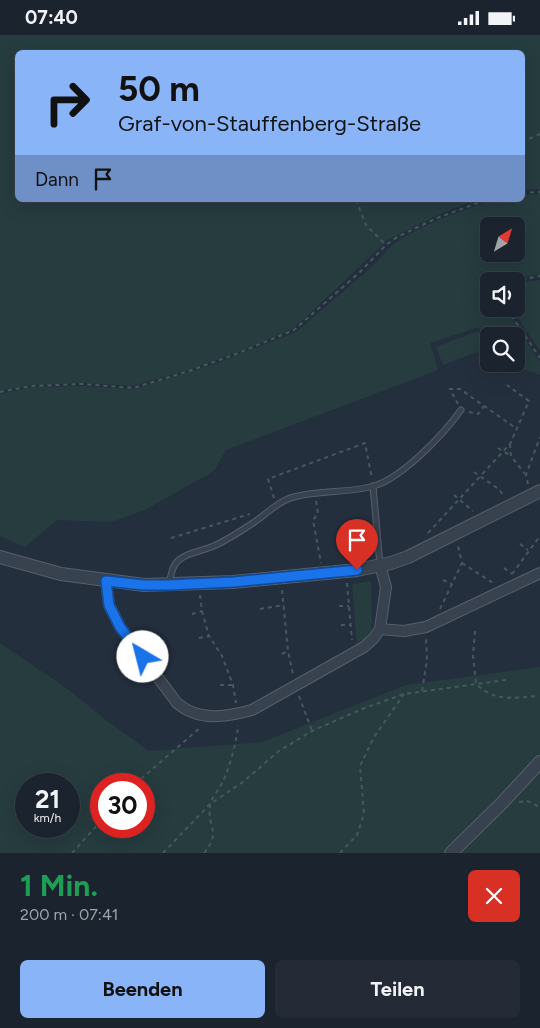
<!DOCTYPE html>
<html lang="de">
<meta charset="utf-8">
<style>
body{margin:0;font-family:Figtree,sans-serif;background:#242b36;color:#f1f3f6;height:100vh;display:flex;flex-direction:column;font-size:19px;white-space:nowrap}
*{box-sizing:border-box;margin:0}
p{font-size:16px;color:#a0a4aa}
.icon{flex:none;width:28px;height:28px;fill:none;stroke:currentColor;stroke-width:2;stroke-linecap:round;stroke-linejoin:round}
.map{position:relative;height:818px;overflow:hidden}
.side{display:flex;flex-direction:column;background:#1b232e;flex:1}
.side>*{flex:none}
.hud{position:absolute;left:15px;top:15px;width:510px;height:152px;border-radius:8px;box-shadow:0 5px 20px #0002,0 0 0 1px #39404a;background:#8ab4f8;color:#111;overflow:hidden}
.needle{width:32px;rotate:38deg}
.tools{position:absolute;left:480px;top:182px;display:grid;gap:10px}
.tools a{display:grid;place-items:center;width:45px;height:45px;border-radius:8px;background:#1b232e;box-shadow:0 5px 20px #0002,0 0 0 1px #39404a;font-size:25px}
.speed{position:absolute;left:15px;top:738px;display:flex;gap:10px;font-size:25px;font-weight:700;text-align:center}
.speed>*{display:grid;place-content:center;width:65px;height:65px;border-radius:50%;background:#1b232e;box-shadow:0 5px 20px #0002,0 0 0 1px #39404a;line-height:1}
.speed small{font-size:12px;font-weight:400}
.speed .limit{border:8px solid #d22;background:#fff;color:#111}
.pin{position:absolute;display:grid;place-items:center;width:42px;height:42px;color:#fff;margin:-51px -21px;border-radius:50% 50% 50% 0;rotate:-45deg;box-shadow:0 0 5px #0007}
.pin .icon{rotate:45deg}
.me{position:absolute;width:55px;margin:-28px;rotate:323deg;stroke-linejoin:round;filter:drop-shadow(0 0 4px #0008)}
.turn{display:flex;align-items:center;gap:18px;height:105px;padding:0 20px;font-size:22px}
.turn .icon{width:65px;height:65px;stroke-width:2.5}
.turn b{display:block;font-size:35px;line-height:42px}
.then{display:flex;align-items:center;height:48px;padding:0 20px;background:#0003;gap:10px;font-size:19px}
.round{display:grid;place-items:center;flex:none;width:52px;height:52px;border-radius:8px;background:#242b36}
.overview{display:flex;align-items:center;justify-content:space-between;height:85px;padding:0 20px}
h1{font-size:30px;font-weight:700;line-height:38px;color:#1e9e55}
.button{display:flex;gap:10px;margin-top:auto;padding:10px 20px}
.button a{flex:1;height:58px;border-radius:8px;background:#8ab4f8;color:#111;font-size:20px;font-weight:700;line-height:58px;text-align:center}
.button a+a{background:#242b36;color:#f1f3f6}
.status{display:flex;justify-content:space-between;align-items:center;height:35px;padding:0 25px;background:#1b232e;direction:ltr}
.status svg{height:14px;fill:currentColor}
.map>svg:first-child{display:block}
.green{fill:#263c3f;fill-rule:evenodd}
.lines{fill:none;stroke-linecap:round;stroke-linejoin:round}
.service-casing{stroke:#565f6c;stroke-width:7}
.minor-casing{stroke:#565f6c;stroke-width:12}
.tertiary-casing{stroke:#565f6c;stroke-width:14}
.path{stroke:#44595c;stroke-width:2;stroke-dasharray:4 4;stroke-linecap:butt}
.service{stroke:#38414e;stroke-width:5}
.minor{stroke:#38414e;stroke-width:10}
.tertiary{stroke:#38414e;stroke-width:12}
.route-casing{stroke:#114b97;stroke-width:12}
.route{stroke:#1a73e8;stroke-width:9}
</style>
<div class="status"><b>07:40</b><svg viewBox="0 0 49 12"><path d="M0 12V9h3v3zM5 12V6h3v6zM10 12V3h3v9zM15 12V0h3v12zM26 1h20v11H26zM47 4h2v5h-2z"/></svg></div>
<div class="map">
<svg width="540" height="818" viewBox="0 0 540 818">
<rect width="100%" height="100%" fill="#242f3e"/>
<g class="green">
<path d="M0,0h540v154l-17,1 -1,-137h-504v147h456l-42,18 -43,21 -96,90 -57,24 -47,17 -57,16 -51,-3 -49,2 -32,6z"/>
<path d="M540,159v80l-28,5 -1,2h-22v28h16l35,53v13l-32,-11h8v-28h-27v14l-10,-23 -49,16 8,27 -212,80 -12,21 -69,39 -34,12 -54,-2 -32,27 -25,-11v-142l32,-7 50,-1 51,3 81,-25 82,-32 77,-66 17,-19 15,-11 35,-17 41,-15 19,-4h22l1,-5zM489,191h27v28h-27z"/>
<path d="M540,245v71l-28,-42h4v-25z"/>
<path d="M478,296l7,18 -42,16 -7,-18z"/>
<path d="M371,546l1,40 -1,14 -14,11 -5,-62z"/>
<path d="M0,608l69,47 38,31 42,30 113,-9 144,-57 134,-18v186h-540zM26,749h43v42h-43zM101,749h43v42h-43z"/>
</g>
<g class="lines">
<g class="service-casing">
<g id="service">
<path d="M373,451l7,79"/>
<path d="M169,549c2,-7 2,-15 7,-21 8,-10 26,-12 38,-17 13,-6 27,-15 39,-23 15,-10 27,-24 45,-27 25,-6 52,-3 76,-10 29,-9 69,-51 87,-76"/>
</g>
</g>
<g class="minor-casing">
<g id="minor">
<path d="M106,546l3,24 11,22 57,76c22,19 49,14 75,7l112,-63 10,-9 6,-9 6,-42 -6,-22"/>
<path d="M380,594l24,2 22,-4 114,-54"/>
</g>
</g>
<g class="tertiary-casing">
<g id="tertiary">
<path d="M0,522l61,17 83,11 89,-3 124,-12 34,-7 17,-6 132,-66"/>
<path d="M451,818l51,-50 38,-41"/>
</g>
</g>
<g class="path">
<path d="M522,107l18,-8"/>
<path d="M522,158l18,-1"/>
<path d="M356,165l10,25 20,20"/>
<path d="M514,246l26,-5"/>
<path d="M507,274l33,49"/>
<path d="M0,357l32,-6 50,-2 51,4 56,-17 47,-17 58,-24 66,-58 26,-27 11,-8 40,-19 49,-18"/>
<path d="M458,369l-8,-15h10l57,40"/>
<path d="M469,377l9,2 6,-8"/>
<path d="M510,409l1,12 14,18"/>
<path d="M498,413l13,8"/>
<path d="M474,437l26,18 3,6"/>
<path d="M528,449l-2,-9 14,-38"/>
<path d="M454,460l19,16"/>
<path d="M274,463l-6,-19 97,-36 7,36"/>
<path d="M316,466l2,13 -5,6 8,43"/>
<path d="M428,498l82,-89 19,-43 -22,-16"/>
<path d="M171,503l79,-24"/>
<path d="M520,509l8,6"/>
<path d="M462,528l31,20"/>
<path d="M504,533l8,6"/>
<path d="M512,539l28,-38"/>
<path d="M443,545l9,4"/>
<path d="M347,548l5,57"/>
<path d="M282,555l6,61 5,23"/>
<path d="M200,560l2,16 7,25 13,20 11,29 3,18"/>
<path d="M339,571h10"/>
<path d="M260,574l24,-4"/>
<path d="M440,574l22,-46 -4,-17"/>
<path d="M192,579l10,-3"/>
<path d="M341,590h10"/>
<path d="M475,596l-2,24 3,29c19,18 37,14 61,12"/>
<path d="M199,603l10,-2"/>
<path d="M282,619l6,-3"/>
<path d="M220,650h13"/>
<path d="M422,656l5,-31 -1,-22"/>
<path d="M299,661l13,35"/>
<path d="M135,749l66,-57"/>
<path d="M519,767l8,-1 13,6"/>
<path d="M72,818l29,-32"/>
<path d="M163,818l47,-49 33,-22 36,-31 33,-20 50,-22 42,-15 102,-14"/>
<path d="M204,818c18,-22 3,-24 6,-48 1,-8 10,-16 13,-24 6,-11 15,-44 15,-56"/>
<path d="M340,818l17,-18 7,-21 -4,-48 14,-29 30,-43"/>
</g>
<use href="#service" class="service"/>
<use href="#minor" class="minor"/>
<use href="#tertiary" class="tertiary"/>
</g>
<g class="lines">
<g class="route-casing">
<path id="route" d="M143,622l-23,-30 -11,-22 -3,-24 38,4h25l64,-3 124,-12"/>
</g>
<use href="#route" class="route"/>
</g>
</svg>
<div class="tools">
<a><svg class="needle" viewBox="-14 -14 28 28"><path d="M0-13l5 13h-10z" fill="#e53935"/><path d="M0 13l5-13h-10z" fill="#a0a4aa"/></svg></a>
<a><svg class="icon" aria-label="sound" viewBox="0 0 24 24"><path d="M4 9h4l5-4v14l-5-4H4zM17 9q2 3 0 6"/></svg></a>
<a><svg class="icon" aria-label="search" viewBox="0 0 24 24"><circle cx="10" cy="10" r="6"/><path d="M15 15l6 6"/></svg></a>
</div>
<div class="speed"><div>21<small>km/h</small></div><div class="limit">30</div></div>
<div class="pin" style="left:357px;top:535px;background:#d93025"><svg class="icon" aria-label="arrive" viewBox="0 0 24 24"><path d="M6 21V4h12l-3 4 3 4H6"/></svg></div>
<svg class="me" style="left:143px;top:622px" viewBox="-20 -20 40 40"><circle r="19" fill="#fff"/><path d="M0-13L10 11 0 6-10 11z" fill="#1a73e8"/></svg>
<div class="hud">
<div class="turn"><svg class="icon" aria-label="right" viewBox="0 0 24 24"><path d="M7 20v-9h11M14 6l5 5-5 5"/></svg><div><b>50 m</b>Graf-von-Stauffenberg-Straße</div></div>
<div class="then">Dann<svg class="icon" aria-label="arrive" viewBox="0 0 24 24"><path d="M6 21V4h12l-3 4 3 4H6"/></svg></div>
</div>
</div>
<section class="side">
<div class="overview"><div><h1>1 Min.</h1><p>200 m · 07:41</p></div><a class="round" style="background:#d93025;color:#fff"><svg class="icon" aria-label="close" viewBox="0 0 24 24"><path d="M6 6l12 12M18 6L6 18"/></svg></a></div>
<div class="button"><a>Beenden</a><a>Teilen</a></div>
</section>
